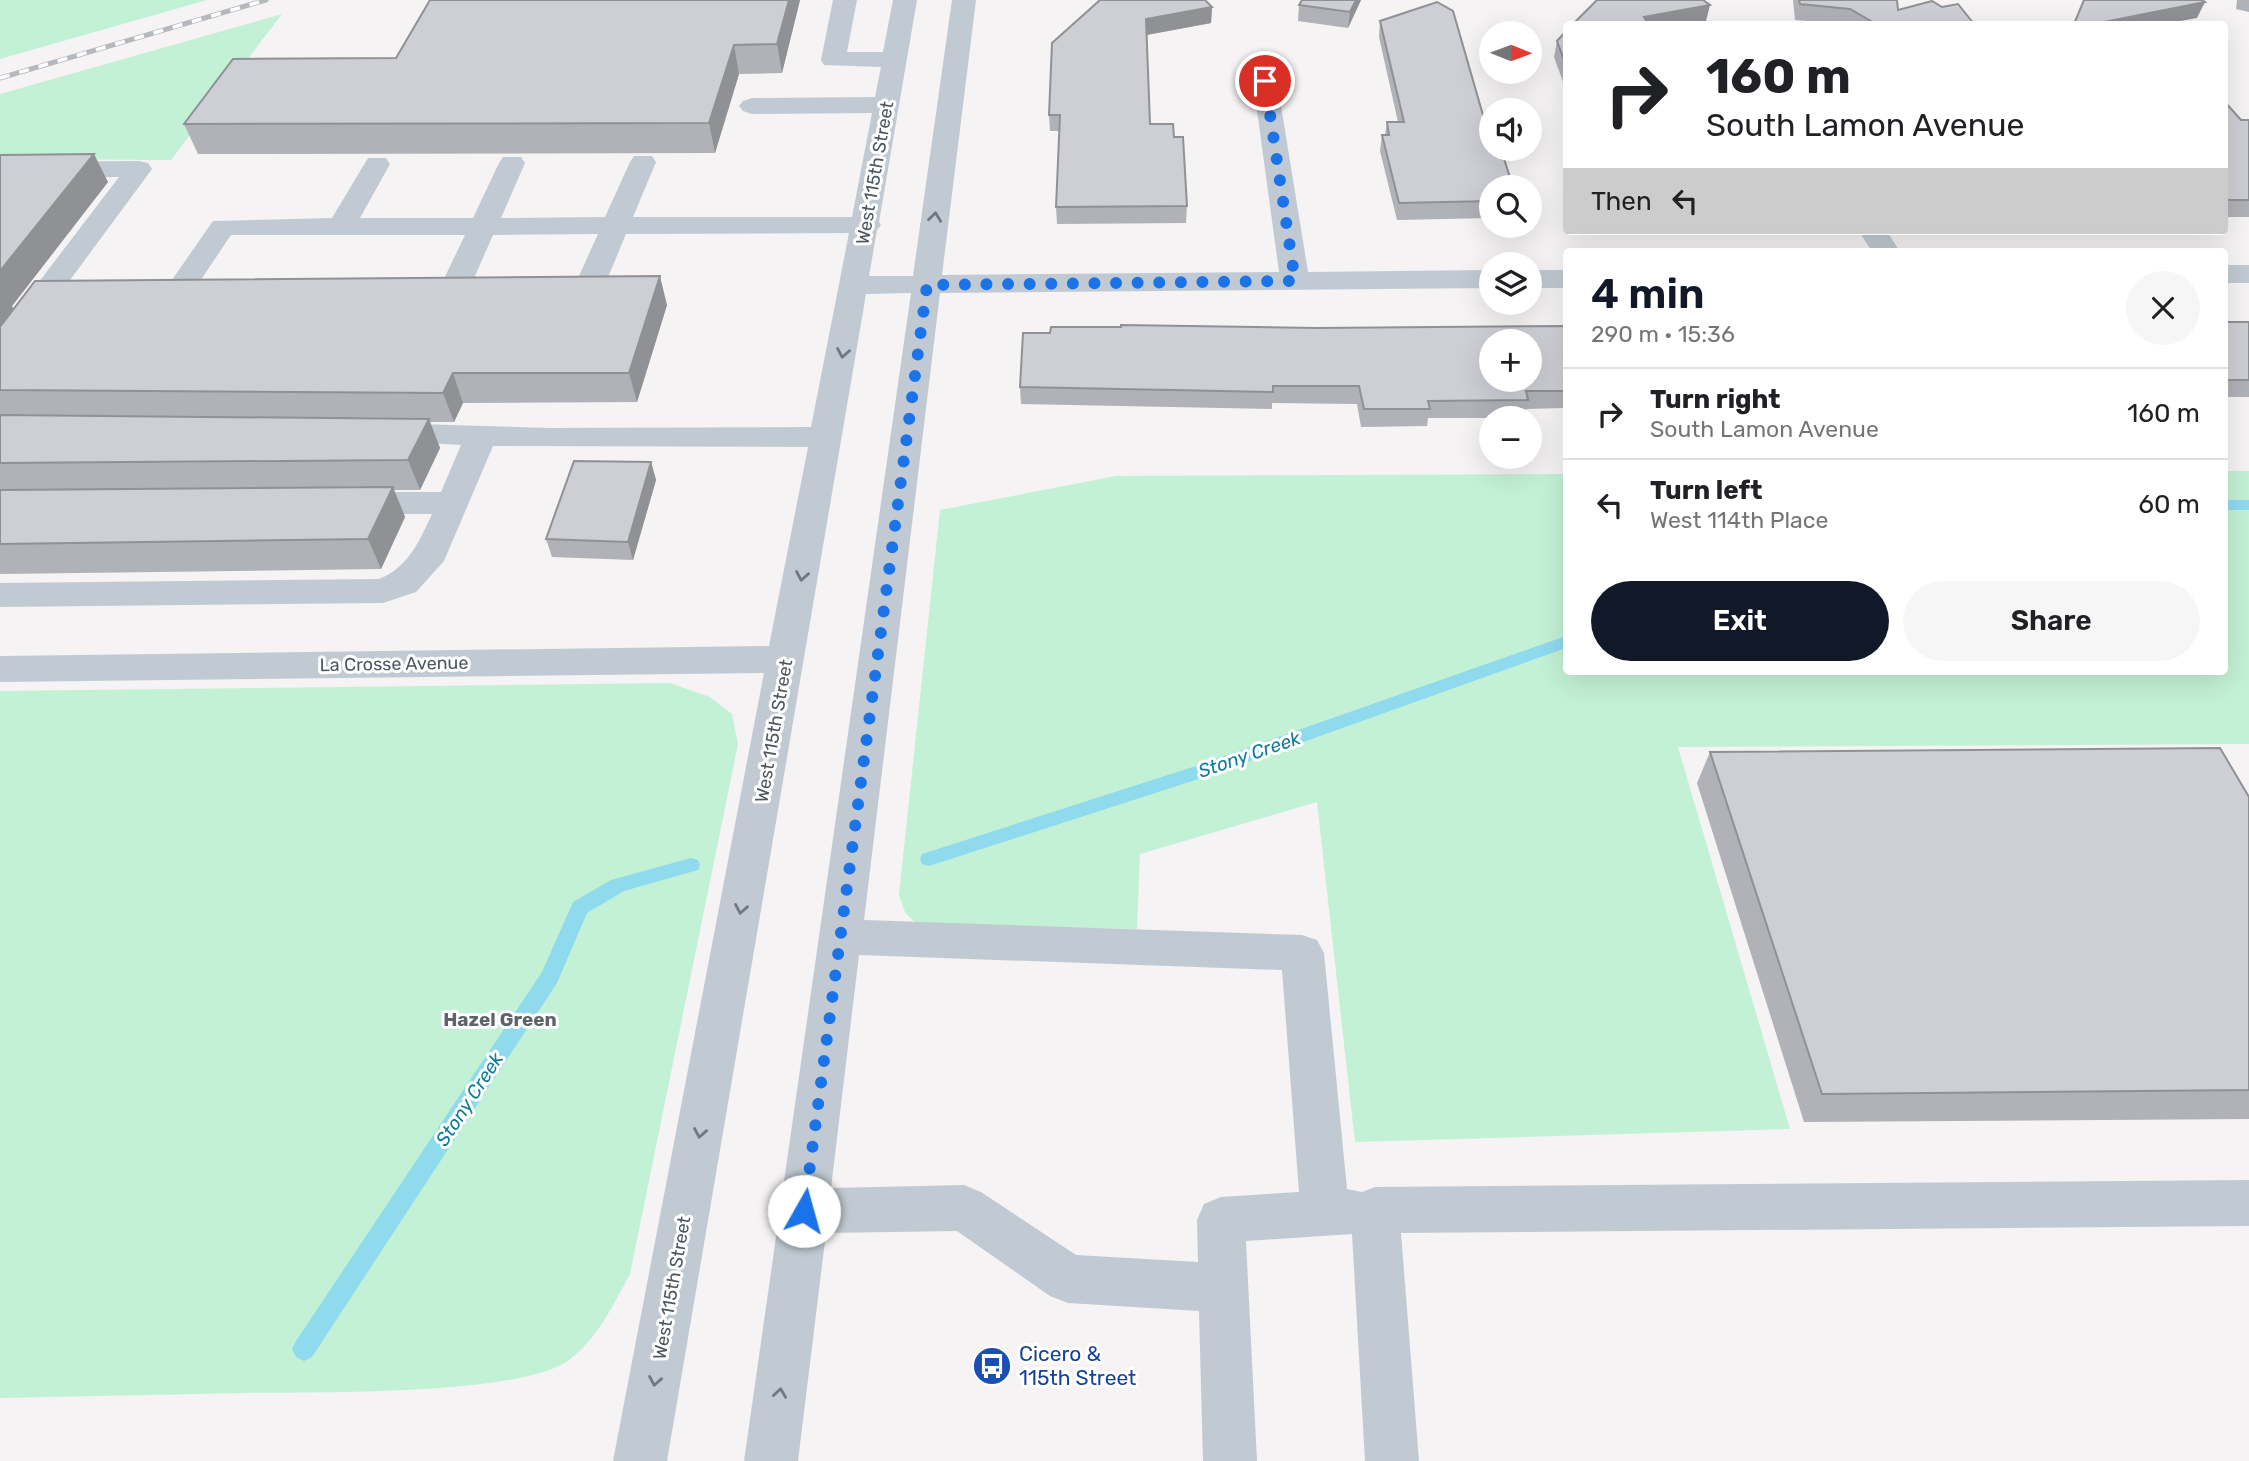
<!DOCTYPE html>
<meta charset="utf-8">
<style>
body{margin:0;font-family:Rubik,sans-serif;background:#f6f6f6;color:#202124;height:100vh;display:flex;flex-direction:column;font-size:26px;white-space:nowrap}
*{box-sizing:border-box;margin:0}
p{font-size:23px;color:#757577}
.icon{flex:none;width:38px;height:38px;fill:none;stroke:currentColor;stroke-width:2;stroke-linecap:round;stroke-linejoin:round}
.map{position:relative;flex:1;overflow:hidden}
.side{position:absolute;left:1563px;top:248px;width:665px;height:427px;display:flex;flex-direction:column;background:#fff;border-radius:7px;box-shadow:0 7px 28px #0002}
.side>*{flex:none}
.guide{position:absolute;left:1563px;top:21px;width:665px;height:214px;border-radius:7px;box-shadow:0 7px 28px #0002;background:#fff;color:#202124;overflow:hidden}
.needle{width:46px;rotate:91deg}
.tools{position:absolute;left:1479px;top:21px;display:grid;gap:14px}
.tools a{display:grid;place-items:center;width:63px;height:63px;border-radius:50%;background:#fff;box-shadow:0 7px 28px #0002;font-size:35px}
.pin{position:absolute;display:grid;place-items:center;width:60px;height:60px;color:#fff;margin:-30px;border:4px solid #fff;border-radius:50%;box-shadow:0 2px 7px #0007}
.me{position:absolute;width:77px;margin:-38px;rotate:7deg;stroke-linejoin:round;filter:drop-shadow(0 0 5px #0008)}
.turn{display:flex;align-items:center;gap:24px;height:147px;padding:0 28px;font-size:32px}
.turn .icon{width:91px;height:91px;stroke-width:2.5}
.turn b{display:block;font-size:49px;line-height:60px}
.then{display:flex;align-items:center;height:66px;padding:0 28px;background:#0003;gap:14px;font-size:26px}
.round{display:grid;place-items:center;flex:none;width:74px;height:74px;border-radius:37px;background:#f6f6f6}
.headline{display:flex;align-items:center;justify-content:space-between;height:119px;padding:0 28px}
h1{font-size:42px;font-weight:600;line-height:52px;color:#111827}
.primary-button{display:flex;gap:14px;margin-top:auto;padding:14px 28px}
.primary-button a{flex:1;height:80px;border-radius:42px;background:#111827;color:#fff;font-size:28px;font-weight:600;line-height:80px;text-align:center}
.primary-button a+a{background:#f6f6f6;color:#202124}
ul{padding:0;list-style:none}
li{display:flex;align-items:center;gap:21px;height:91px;padding:0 28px;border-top:2px solid #e0e0e0}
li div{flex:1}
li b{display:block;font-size:26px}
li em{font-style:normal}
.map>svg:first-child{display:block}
.green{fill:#c3f1d5}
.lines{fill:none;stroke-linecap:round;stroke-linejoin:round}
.stream{fill:#90daee;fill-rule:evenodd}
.minor{fill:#c1cad2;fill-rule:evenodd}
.rail-casing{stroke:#b5b8bd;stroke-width:5}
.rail{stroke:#fff;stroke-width:3.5;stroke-dasharray:10;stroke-linecap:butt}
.wall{fill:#b0b2b7}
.shaded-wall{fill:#909195}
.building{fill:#cdcfd5;stroke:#909195;stroke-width:2;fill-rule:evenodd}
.oneway{stroke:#6e7983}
.route{stroke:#1a73e8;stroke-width:12;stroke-dasharray:0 21.6}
.labels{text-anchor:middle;stroke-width:6;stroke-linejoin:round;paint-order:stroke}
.street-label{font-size:18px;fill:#4a5661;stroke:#fff}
.water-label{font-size:19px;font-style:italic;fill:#0c7c9b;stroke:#fff}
.neighbourhood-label{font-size:19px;font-weight:bold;fill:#5f6368;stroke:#fff}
.near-transit-label{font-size:21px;fill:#164399;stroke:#fff;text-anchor:start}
</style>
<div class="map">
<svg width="2249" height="1461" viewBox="0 0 2249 1461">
<rect width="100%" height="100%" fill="#f5f3f3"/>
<g class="green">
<path d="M0,0h207l-207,59z"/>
<path d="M282,14l-111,146 -171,-1v-65z"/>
<path d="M2224,471h25v273l-571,3 112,382 -435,13 -38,-340 -177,52 -3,75 -221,-5 -11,-12 -6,-17 41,-385 176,-34 450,-2v198h658z"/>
<path d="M670,683l40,14 22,17 6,30 -108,530c-17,31 -32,64 -61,86 -47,36 -259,32 -325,33 -81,2 -163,3 -244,5v-707z"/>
</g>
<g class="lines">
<g class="stream">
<rect x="2224" y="500" width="25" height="10"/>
<path d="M1566,636v12l-355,127 -282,91 -7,-2 -2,-5 2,-5 277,-89z"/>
<path d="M691,858l7,2 2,5 -2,5 -74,21 -37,22 -30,70 -245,374 -8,4 -8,-4 -4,-8 4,-8 246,-369 31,-70 38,-22z"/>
</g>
<g class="minor">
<path d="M833,0h24l-10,52h36l10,-52h24l-38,222 2,3 -4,5 -8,46h44l39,-276h24l-34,275 337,-3 -26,-191 3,-5h18l3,5 31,191 183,-2v18l-551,5 -76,627 438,15 15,5 7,13 23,236 15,3 13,-5 874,-7v46l-848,7 18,228h-54l-13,-227 -106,7 11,220h-54l-4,-150 -131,-8 -18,-7 -93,-65 -131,2 -28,228h-54l167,-1168 -45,1 -199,1167h-54l151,-788 -764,9v-26l769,-10 39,-199 -315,-1 -49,115 -28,31 -33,11 -383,4v-24l379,-4c29,-11 41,-39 53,-65h-84l-12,-3 -5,-8 5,-8 12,-3h93l20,-47 -90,-5 -5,-7 5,-7 11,-3 168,5 261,-1 38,-194 -223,1 -22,53 -5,6 -10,3 -10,-3 -5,-6 24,-53 -105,1 -22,50 -5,6 -10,3 -10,-3 -5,-6 24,-50h-234l-39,58 -10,3 -10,-3 -5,-6 46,-66 119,-3 36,-60h18l4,6 -30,54h113l26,-55 4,-6h18l4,6 -24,55 104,-1 25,-55 4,-6h18l4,6 -23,55h219l20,-104 -120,1 -9,-3 -4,-5 4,-5 9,-3 123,-1 6,-30 -57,-2 -3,-5zM859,955l423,15 17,222 -78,5 -17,7 -7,16 1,42 -122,-7 -95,-63 -17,-7 -133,3z"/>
<path d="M139,161l9,2 4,6 -141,191 -11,3v-30l119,-156 -119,1v-16z"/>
<path d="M1859,231h28l13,21h-28z"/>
<rect x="2224" y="265" width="25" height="18"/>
<rect x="1530" y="270" width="36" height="18"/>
</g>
<g class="rail-casing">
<path id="rail" d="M0,78l266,-78"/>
</g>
<use href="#rail" class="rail"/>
</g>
<g class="wall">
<path d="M430,0h370l-18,73 -43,1 -24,79 -517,1 -14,-30 212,-66z"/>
<path d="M1100,0l112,7 -1,16 -64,12 3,89 24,13 13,69 -1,17 -129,1 -1,-17 3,-76h-9l-1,-16z"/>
<path d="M1302,0h59l-13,28 -50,-7 1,-16z"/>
<path d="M1793,0h104l1,10 76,14h-130l-49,-4z"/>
<path d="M2237,0h12v12l-13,-3z"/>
<path d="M1380,21l111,166v31l-94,2 -17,-69 2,-16h3l2,-13h11l-19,-85z"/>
<path d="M1566,31v59l-12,-33 3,-16z"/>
<path d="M2224,101l17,19h8v97h-25z"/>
<path d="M0,155l108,27 -96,124 1,3 654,-4 -30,97 -174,1 -9,19h-24l10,26 -20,42h-26l11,27 -24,52 -381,5z"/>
<rect x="2224" y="322" width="25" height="75"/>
<path d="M1566,326v82l-40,1 -2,9h-96l-1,8 -66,1 -4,-23 -85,-1v6l-251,-5 -1,-17 296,-59z"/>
<path d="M651,462l5,18 -23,80 -81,-3 -6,-18z"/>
<path d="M1710,752l539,45v322l-445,3 -107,-339z"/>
</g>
<g class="shaded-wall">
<path d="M789,0h11l-18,73 -5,-29z"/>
<path d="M1356,0h5l-13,28 2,-16z"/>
<path d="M2205,2l-8,16 -33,6h-70z"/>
<path d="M1710,5l-4,16 -19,3h-44l1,-7z"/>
<path d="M1212,7l-1,16 -65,12v-16z"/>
<path d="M734,45l5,29 -24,79 -6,-30z"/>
<path d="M94,154l14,28 -96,124 2,4 -14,19v-58z"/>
<path d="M660,276l7,29 -30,97 -8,-29z"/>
<path d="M453,373l10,30 -9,19 -11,-29z"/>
<path d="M429,419l11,29 -20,42 -12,-30z"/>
<path d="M651,462l5,18 -23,80 -5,-18z"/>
<path d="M393,487l12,30 -24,52 -13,-30z"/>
</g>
<g class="building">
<path d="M430,0h359l-12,44 -43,1 -25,78 -525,1 49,-65 163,-1z"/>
<path d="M1100,0h105l7,7 -66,12 4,105h23l1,13h9l4,69 -131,1 4,-92h-11l3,-72z"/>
<path d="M1302,0h54l-6,12 -51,-7z"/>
<path d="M1597,0h106l7,5 -66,12 4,7h-75z"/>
<path d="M1799,0h98l1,10 34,-9 10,6 16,-3 16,20h-98l-26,-15 -50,-5z"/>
<path d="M2084,0h118l3,2 -111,22h-20z"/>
<path d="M1437,2l16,9 32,111h6v27h10l12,38h-22v14l-92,2 -17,-68h7l-2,-13h17l-24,-101z"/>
<path d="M1566,31v34l-9,-24z"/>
<path d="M2224,101l17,19h8v80h-24l-1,-1z"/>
<path d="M94,154l-94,117v-116z"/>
<path d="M660,276l-31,97h-176l-10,20 -443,-3v-63l35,-46z"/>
<rect x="2224" y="322" width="25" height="58"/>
<path d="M1121,325l195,3 250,-2v65h-40l2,9 -100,1 2,8h-66l-5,-23h-86v6l-253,-5 3,-54h27l1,-6h70zM1491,341h39v39h-39z"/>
<path d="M0,415l429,4 -21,41 -408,3z"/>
<path d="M574,461l77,1 -23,80 -82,-3z"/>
<path d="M393,487l-25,52 -368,5v-54z"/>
<path d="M2220,748l29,49v293l-427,4 -112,-342z"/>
</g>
<defs><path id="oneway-chevron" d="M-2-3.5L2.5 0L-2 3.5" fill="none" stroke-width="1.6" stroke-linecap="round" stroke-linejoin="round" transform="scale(1.75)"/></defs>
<g class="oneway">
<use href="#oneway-chevron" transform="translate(935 217) rotate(-83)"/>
<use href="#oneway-chevron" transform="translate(843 353) rotate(100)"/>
<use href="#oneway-chevron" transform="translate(802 576) rotate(100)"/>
<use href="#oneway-chevron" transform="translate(741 909) rotate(100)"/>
<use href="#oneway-chevron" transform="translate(700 1133) rotate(100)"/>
<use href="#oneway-chevron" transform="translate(655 1381) rotate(100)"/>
<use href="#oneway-chevron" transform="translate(780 1393) rotate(-82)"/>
</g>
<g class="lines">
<path class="route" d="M804,1211l123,-926 368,-4 -30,-200"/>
</g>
<defs>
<g id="bus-disc" transform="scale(2.0125)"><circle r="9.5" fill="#1a4fb4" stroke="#fff"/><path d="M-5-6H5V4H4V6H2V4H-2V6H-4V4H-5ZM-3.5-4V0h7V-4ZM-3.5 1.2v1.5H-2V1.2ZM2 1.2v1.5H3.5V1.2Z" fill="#fff"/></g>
</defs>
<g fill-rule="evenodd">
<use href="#bus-disc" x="992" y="1366"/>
</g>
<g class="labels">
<g class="street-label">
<text transform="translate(875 173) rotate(-80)" y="6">West 115th Street</text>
<text transform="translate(394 664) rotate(-1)" y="6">La Crosse Avenue</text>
<text transform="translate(774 731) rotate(-80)" y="6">West 115th Street</text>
<text transform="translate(672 1288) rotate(-80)" y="6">West 115th Street</text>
</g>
<g class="water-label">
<text transform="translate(1249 754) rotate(-19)" y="7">Stony Creek</text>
<text transform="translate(469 1099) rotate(-57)" y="7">Stony Creek</text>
</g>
<g class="neighbourhood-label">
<text x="500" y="1026">Hazel Green</text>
</g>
<g class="near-transit-label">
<text x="1019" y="1361">Cicero &amp;<tspan x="1019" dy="24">115th Street</tspan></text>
</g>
</g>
</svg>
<div class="tools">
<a><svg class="needle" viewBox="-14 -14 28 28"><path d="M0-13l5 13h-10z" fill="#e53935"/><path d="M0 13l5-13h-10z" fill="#757577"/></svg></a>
<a><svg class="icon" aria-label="sound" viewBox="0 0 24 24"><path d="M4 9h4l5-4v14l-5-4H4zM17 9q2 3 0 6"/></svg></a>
<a><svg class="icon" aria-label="search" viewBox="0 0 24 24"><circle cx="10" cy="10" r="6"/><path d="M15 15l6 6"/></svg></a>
<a><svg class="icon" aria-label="layers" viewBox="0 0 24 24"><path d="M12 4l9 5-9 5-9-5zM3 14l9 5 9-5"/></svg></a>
<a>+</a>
<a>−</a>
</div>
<div class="pin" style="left:1265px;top:81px;background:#d93025"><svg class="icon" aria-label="arrive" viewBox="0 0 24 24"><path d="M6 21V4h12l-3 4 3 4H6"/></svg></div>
<svg class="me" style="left:804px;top:1211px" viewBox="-20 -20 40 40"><circle r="19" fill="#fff"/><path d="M0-13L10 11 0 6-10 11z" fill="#1a73e8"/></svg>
<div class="guide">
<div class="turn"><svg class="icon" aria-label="right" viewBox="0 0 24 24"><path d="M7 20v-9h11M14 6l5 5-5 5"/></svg><div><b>160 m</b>South Lamon Avenue</div></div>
<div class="then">Then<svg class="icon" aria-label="left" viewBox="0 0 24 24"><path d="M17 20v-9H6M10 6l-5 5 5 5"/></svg></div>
</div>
<section class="side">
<div class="headline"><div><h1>4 min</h1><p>290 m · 15:36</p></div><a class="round"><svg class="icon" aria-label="close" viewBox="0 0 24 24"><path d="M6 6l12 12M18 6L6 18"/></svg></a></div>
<ul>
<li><svg class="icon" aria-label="right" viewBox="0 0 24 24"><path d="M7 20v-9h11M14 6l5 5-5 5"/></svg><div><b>Turn right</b><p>South Lamon Avenue</p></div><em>160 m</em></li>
<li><svg class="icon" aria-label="left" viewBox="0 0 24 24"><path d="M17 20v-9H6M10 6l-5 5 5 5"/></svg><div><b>Turn left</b><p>West 114th Place</p></div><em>60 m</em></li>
</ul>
<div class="primary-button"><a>Exit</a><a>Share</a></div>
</section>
</div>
